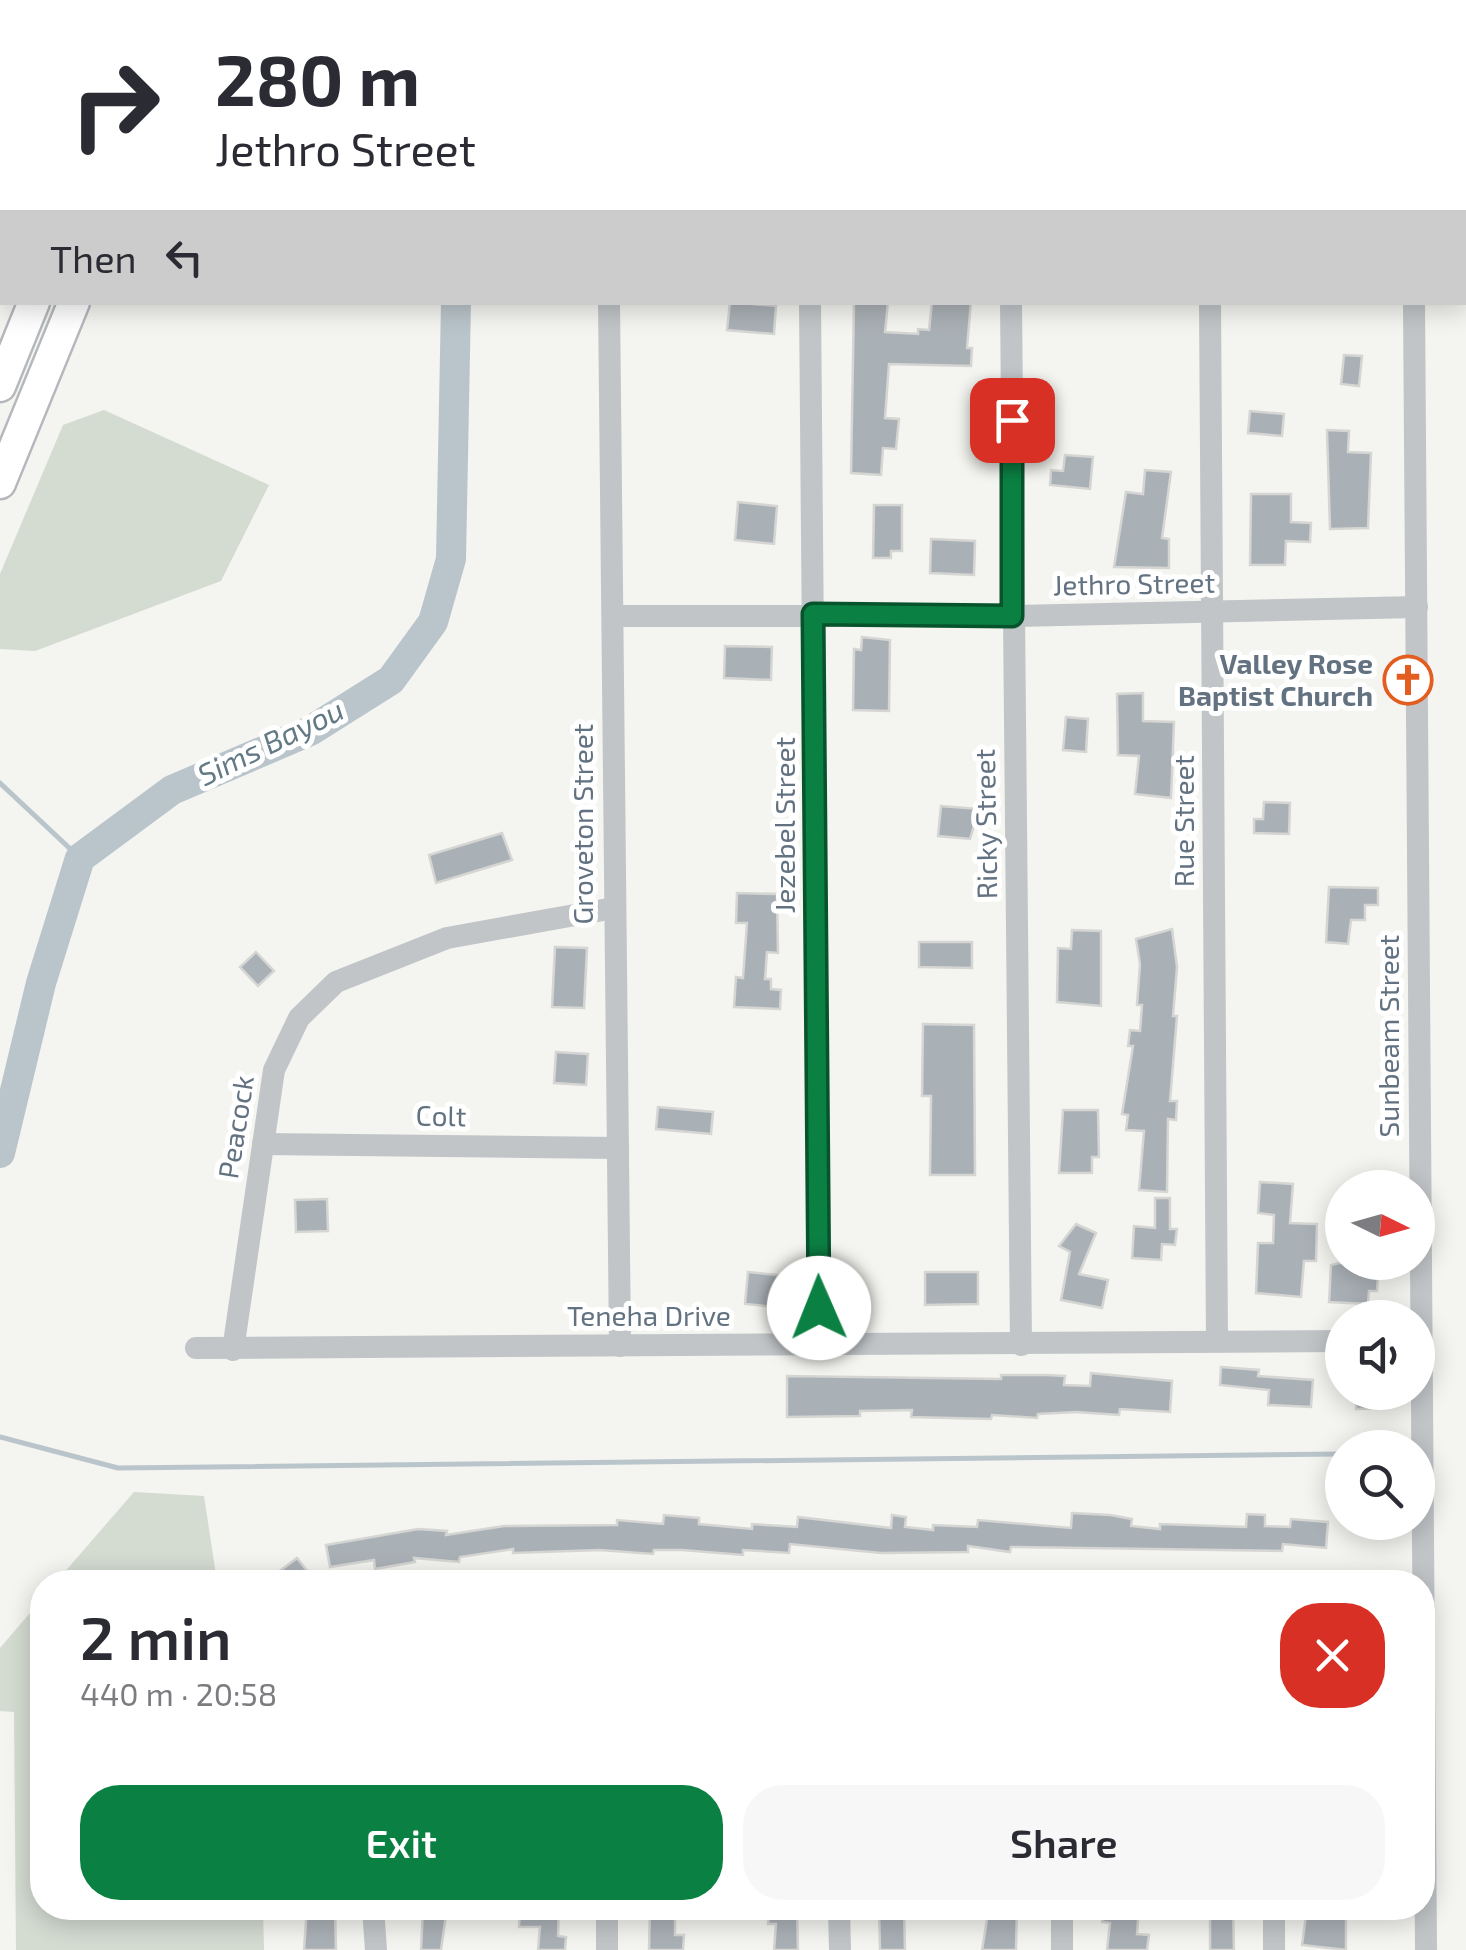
<!DOCTYPE html>
<meta charset="utf-8">
<style>
body{margin:0;font-family:"Exo 2",sans-serif;background:#f7f7f7;color:#2b2b33;height:100vh;display:flex;flex-direction:column;font-size:38px;white-space:nowrap}
*{box-sizing:border-box;margin:0}
p{font-size:32px;color:#7c7c81}
.icon{flex:none;width:55px;height:55px;fill:none;stroke:currentColor;stroke-width:2;stroke-linecap:round;stroke-linejoin:round}
.map{position:relative;flex:1;overflow:hidden}
.side{position:absolute;left:30px;top:1570px;width:1405px;height:350px;display:flex;flex-direction:column;background:#fff;border-radius:40px;box-shadow:0 5px 25px #0003}
.side>*{flex:none}
.banner{position:absolute;left:0px;top:0px;width:1468px;height:305px;box-shadow:0 5px 25px #0003;background:#fff;color:#2b2b33;overflow:hidden}
.needle{width:65px;rotate:95deg}
.buttons{position:absolute;left:1325px;top:1170px;display:grid;gap:20px}
.buttons a{display:grid;place-items:center;width:110px;height:110px;border-radius:50%;background:#fff;box-shadow:0 5px 25px #0003;font-size:50px}
.pin{position:absolute;display:grid;place-items:center;width:85px;height:85px;color:#fff;margin:-42px;border-radius:20px;box-shadow:0 5px 15px #0006}
.me{position:absolute;width:110px;margin:-55px;rotate:359deg;stroke-linejoin:round;filter:drop-shadow(0 0 8px #0008)}
.turn{display:flex;align-items:center;gap:35px;height:210px;padding:0 50px;font-size:45px}
.turn .icon{width:130px;height:130px;stroke-width:2.5}
.turn b{display:block;font-size:70px;line-height:85px}
.then{display:flex;align-items:center;height:95px;padding:0 50px;background:#0003;gap:20px;font-size:38px}
.round{display:grid;place-items:center;flex:none;width:105px;height:105px;border-radius:40px;background:#f7f7f7}
.head{display:flex;align-items:center;justify-content:space-between;height:170px;padding:0 50px}
h1{font-size:60px;font-weight:600;line-height:75px}
.cta{display:flex;gap:20px;margin-top:auto;padding:20px 50px}
.cta a{flex:1;height:115px;border-radius:40px;background:#0b8043;color:#fff;font-size:40px;font-weight:600;line-height:115px;text-align:center}
.cta a+a{background:#f7f7f7;color:#2b2b33}
.map>svg:first-child{display:block}
.green{fill:#d4dbd1}
.lines{fill:none;stroke-linecap:round;stroke-linejoin:round}
.stream{stroke:#bac5cb;stroke-width:5}
.river{stroke:#bac5cb;stroke-width:30}
.building{fill:#aab1b6;stroke:#d5d5d3;stroke-width:2.5}
.major-casing{stroke:#b4b8bc;stroke-width:35}
.minor{stroke:#c1c5c8;stroke-width:22}
.major{stroke:#fff;stroke-width:30}
.route-casing{stroke:#07532c;stroke-width:25}
.route{stroke:#0b8043;stroke-width:18}
.labels{text-anchor:middle;stroke-width:10;stroke-linejoin:round;paint-order:stroke}
.street-label{font-size:28px;fill:#637281;stroke:#fff}
.poi-label{font-size:28px;font-weight:bold;fill:#637281;stroke:#fff;text-anchor:end}
.water-label{font-size:30px;font-style:italic;fill:#637a85;stroke:#fff}
</style>
<div class="map">
<svg width="1466" height="1950" viewBox="0 0 1466 1950">
<rect width="100%" height="100%" fill="#f4f4f0"/>
<g class="green">
<path d="M104,410l165,75 -48,96 -186,70 -35,-2v-75l63,-149z"/>
<path d="M134,1492l70,4 13,86h-161z"/>
<path d="M42,1599v309h221l1,42h-248l-2,-238 -14,-1v-63z"/>
</g>
<g class="lines">
<g class="stream">
<path d="M0,783l80,75"/>
<path d="M0,1437l118,31 1224,-14"/>
</g>
<g class="river">
<path d="M454,2v-2"/>
<path d="M0,1153l41,-170 39,-125 92,-68 138,-59 81,-51 42,-58 18,-63 5,-257"/>
</g>
</g>
<g class="building">
<path d="M730,302l46,4 -2,28 -47,-4z"/>
<path d="M854,302h34l-3,30 33,2v-5l11,1 3,-28h39l-4,46h5l-1,18 -82,-2 -4,54 14,1 -3,30 -13,-1 -2,27 -30,-2z"/>
<path d="M1344,355l18,1 -3,30 -18,-2z"/>
<path d="M1250,411l34,3 -2,22 -34,-3z"/>
<path d="M1327,430l22,1 -1,21 23,1 -3,75 -38,1z"/>
<path d="M1065,455l28,2 -3,32 -40,-4 1,-15 12,1z"/>
<path d="M1145,470l26,2 -9,66 7,1v29l-55,-1 12,-75 17,2z"/>
<path d="M1251,494h40v28l20,1 -1,19 -24,-1 -1,24h-35z"/>
<path d="M738,502l39,4 -3,38 -39,-4z"/>
<path d="M874,505h28v46h-11v7h-18z"/>
<path d="M931,539l44,2 -1,34 -44,-2z"/>
<path d="M862,637l28,3 -1,71 -36,-1 1,-61 7,1z"/>
<path d="M725,646l47,1 -1,33 -47,-2z"/>
<path d="M1143,693v28l31,1 -3,76 -36,-4 4,-38 -21,-1 -1,-61z"/>
<path d="M1066,717l22,2 -2,33 -23,-2z"/>
<path d="M1264,802l26,1 -1,31 -35,-1v-14h9z"/>
<path d="M941,806l38,3 -9,30 -32,-3z"/>
<path d="M502,833l10,27 -76,23 -7,-28z"/>
<path d="M1329,887l49,1v17h-13v15h-14l-3,24 -22,-2z"/>
<path d="M737,893l40,1 1,59 -11,-1 -2,27h6v10l10,1 -1,19 -46,-2 2,-30 7,1 4,-55h-11z"/>
<path d="M1172,929l5,38 -4,49h4l-7,85h7l-1,19 -8,-1 -1,73 -28,-2 5,-59 -18,-1 2,-15 -6,-1 11,-68h-5l2,-16 10,1 2,-26h-5l3,-41 -4,-25z"/>
<path d="M1072,930l29,1v75l-44,-4 1,-54 13,1z"/>
<path d="M919,942h53v26l-53,-1z"/>
<path d="M555,947l32,1 -3,60 -32,-1z"/>
<path d="M256,952l18,19 -16,15 -18,-19z"/>
<path d="M923,1024l51,1 1,150h-45l1,-79h-9z"/>
<path d="M556,1052l32,2 -2,31 -32,-2z"/>
<path d="M658,1107l55,5 -2,22 -55,-5z"/>
<path d="M1063,1110h35l1,47h-7v16h-33z"/>
<path d="M1260,1182l33,2 -3,39 27,1 -1,37h-12l-3,36 -45,-4 2,-50h15l1,-28 -16,-2z"/>
<path d="M1155,1198h15v31h7l-2,16 -13,-1 -1,16 -29,-2 2,-32 21,2z"/>
<path d="M327,1199l1,32 -32,1 -1,-32z"/>
<path d="M1076,1224l20,9 -17,41 29,6 -6,28 -41,-8 9,-48 -11,-6z"/>
<path d="M1344,1262h35l-2,29h-8l-1,13 -39,-2 2,-37z"/>
<path d="M748,1272l30,3 -2,32 -31,-3z"/>
<path d="M925,1272h53v32l-53,1z"/>
<path d="M1221,1367l38,3 -1,6 55,4 -2,27 -43,-2 1,-15 -49,-5z"/>
<path d="M1091,1373l81,8 -2,31 -50,-3 -1,6 -43,-3 -38,2 -1,4 -45,-3 -1,4 -80,-2 1,-7 -52,1v5l-73,1v-41l214,3v-4h46l18,1 -1,9 26,1z"/>
<path d="M1356,1392h32v16l-32,1z"/>
<path d="M1072,1513l38,2 22,4 -1,7 29,3v-5l86,3 1,-13 18,1v11l25,1 1,-8 37,3 -2,26 -43,-4 -1,7 -271,-4 -1,5 -42,-6v6l-87,1 -91,-9 -1,9 -46,-3v5l-61,-5h-28l-1,4 -53,-4 -87,3v-4l-53,8 -1,5 -45,-4 1,4 -40,7 -1,-9 -44,7 -4,-22 92,-16 29,2 -1,4 58,-9 113,-1v-5l46,4 1,-9 35,3v6l53,5v-5l45,3 1,-10 93,11 1,-13 14,2 -1,10 28,3v-5l44,2 1,-7 93,8z"/>
<path d="M297,1558l14,18 -9,6h-37z"/>
<path d="M307,1908h28l1,42h-32z"/>
<path d="M423,1908h24l-6,42h-20z"/>
<path d="M520,1908h39l-1,28 8,1 -1,13h-27l2,-23h-21z"/>
<path d="M650,1908h25v27h9l-1,15h-34z"/>
<path d="M770,1908h27l1,42h-24l2,-26h-8z"/>
<path d="M879,1908h25l1,42h-25z"/>
<path d="M989,1908h28l-1,42h-34z"/>
<path d="M1104,1908h35l-2,26 12,1 -2,15h-40l3,-27 -8,-1z"/>
<path d="M1210,1908h23l1,42h-24z"/>
<path d="M1307,1908h39v42l-44,-5z"/>
</g>
<g class="lines">
<g class="major-casing">
<g id="major">
<path d="M101,2v-2"/>
<path d="M138,2v-2"/>
<path d="M0,386l34,-84"/>
<path d="M0,483l74,-181"/>
</g>
</g>
<g class="minor">
<path d="M606,0v2"/>
<path d="M808,0v2"/>
<path d="M1010,0v2"/>
<path d="M1207,0v2"/>
<path d="M1411,0v2"/>
<path d="M609,302l11,1044"/>
<path d="M810,302l9,1045"/>
<path d="M1011,302l10,1043"/>
<path d="M1210,302l7,1039"/>
<path d="M1414,302l12,1648"/>
<path d="M613,616h399l405,-9"/>
<path d="M263,1144l355,4"/>
<path d="M196,1348l1146,-7"/>
<path d="M233,1350l41,-280 25,-52 37,-36 111,-44 167,-30"/>
<path d="M373,1908l3,42"/>
<path d="M607,1908v42"/>
<path d="M839,1908l1,42"/>
<path d="M1062,1908v42"/>
<path d="M1274,1908v42"/>
</g>
<use href="#major" class="major"/>
</g>
<g class="lines">
<g class="route-casing">
<path id="route" d="M819,1308l-6,-694 199,2v-196"/>
</g>
<use href="#route" class="route"/>
</g>
<defs>
<g id="church-ring" transform="scale(2.5)"><circle r="9.5" fill="#fff" stroke="#e35d21" stroke-width="1.5"/><path d="M-1.2-6h2.4v3.5h3.3v2.4h-3.3V6h-2.4V-.1h-3.3v-2.4h3.3Z" fill="#e35d21"/></g>
</defs>
<g fill-rule="evenodd">
<use href="#church-ring" x="1408" y="680"/>
</g>
<g class="labels">
<g class="street-label">
<text transform="translate(1134 584) rotate(-1)" y="10">Jethro Street</text>
<text transform="translate(1184 821) rotate(-90)" y="10">Rue Street</text>
<text transform="translate(583 824) rotate(-90)" y="10">Groveton Street</text>
<text transform="translate(986 824) rotate(-91)" y="10">Ricky Street</text>
<text transform="translate(785 825) rotate(-90)" y="10">Jezebel Street</text>
<text transform="translate(1389 1036) rotate(-90)" y="10">Sunbeam Street</text>
<text transform="translate(441 1116) rotate(1)" y="10">Colt</text>
<text transform="translate(236 1127) rotate(-81)" y="10">Peacock</text>
<text x="649" y="1326">Teneha Drive</text>
</g>
<g class="poi-label">
<text x="1373" y="674">Valley Rose<tspan x="1373" dy="32">Baptist Church</tspan></text>
</g>
<g class="water-label">
<text transform="translate(271 743) rotate(-26)" y="10">Sims Bayou</text>
</g>
</g>
</svg>
<div class="buttons">
<a><svg class="needle" viewBox="-14 -14 28 28"><path d="M0-13l5 13h-10z" fill="#e53935"/><path d="M0 13l5-13h-10z" fill="#7c7c81"/></svg></a>
<a><svg class="icon" aria-label="sound" viewBox="0 0 24 24"><path d="M4 9h4l5-4v14l-5-4H4zM17 9q2 3 0 6"/></svg></a>
<a><svg class="icon" aria-label="search" viewBox="0 0 24 24"><circle cx="10" cy="10" r="6"/><path d="M15 15l6 6"/></svg></a>
</div>
<div class="pin" style="left:1012px;top:420px;background:#d93025"><svg class="icon" aria-label="arrive" viewBox="0 0 24 24"><path d="M6 21V4h12l-3 4 3 4H6"/></svg></div>
<svg class="me" style="left:819px;top:1308px" viewBox="-20 -20 40 40"><circle r="19" fill="#fff"/><path d="M0-13L10 11 0 6-10 11z" fill="#0b8043"/></svg>
<div class="banner">
<div class="turn"><svg class="icon" aria-label="right" viewBox="0 0 24 24"><path d="M7 20v-9h11M14 6l5 5-5 5"/></svg><div><b>280 m</b>Jethro Street</div></div>
<div class="then">Then<svg class="icon" aria-label="left" viewBox="0 0 24 24"><path d="M17 20v-9H6M10 6l-5 5 5 5"/></svg></div>
</div>
<section class="side">
<div class="head"><div><h1>2 min</h1><p>440 m · 20:58</p></div><a class="round" style="background:#d93025;color:#fff"><svg class="icon" aria-label="close" viewBox="0 0 24 24"><path d="M6 6l12 12M18 6L6 18"/></svg></a></div>
<div class="cta"><a>Exit</a><a>Share</a></div>
</section>
</div>
